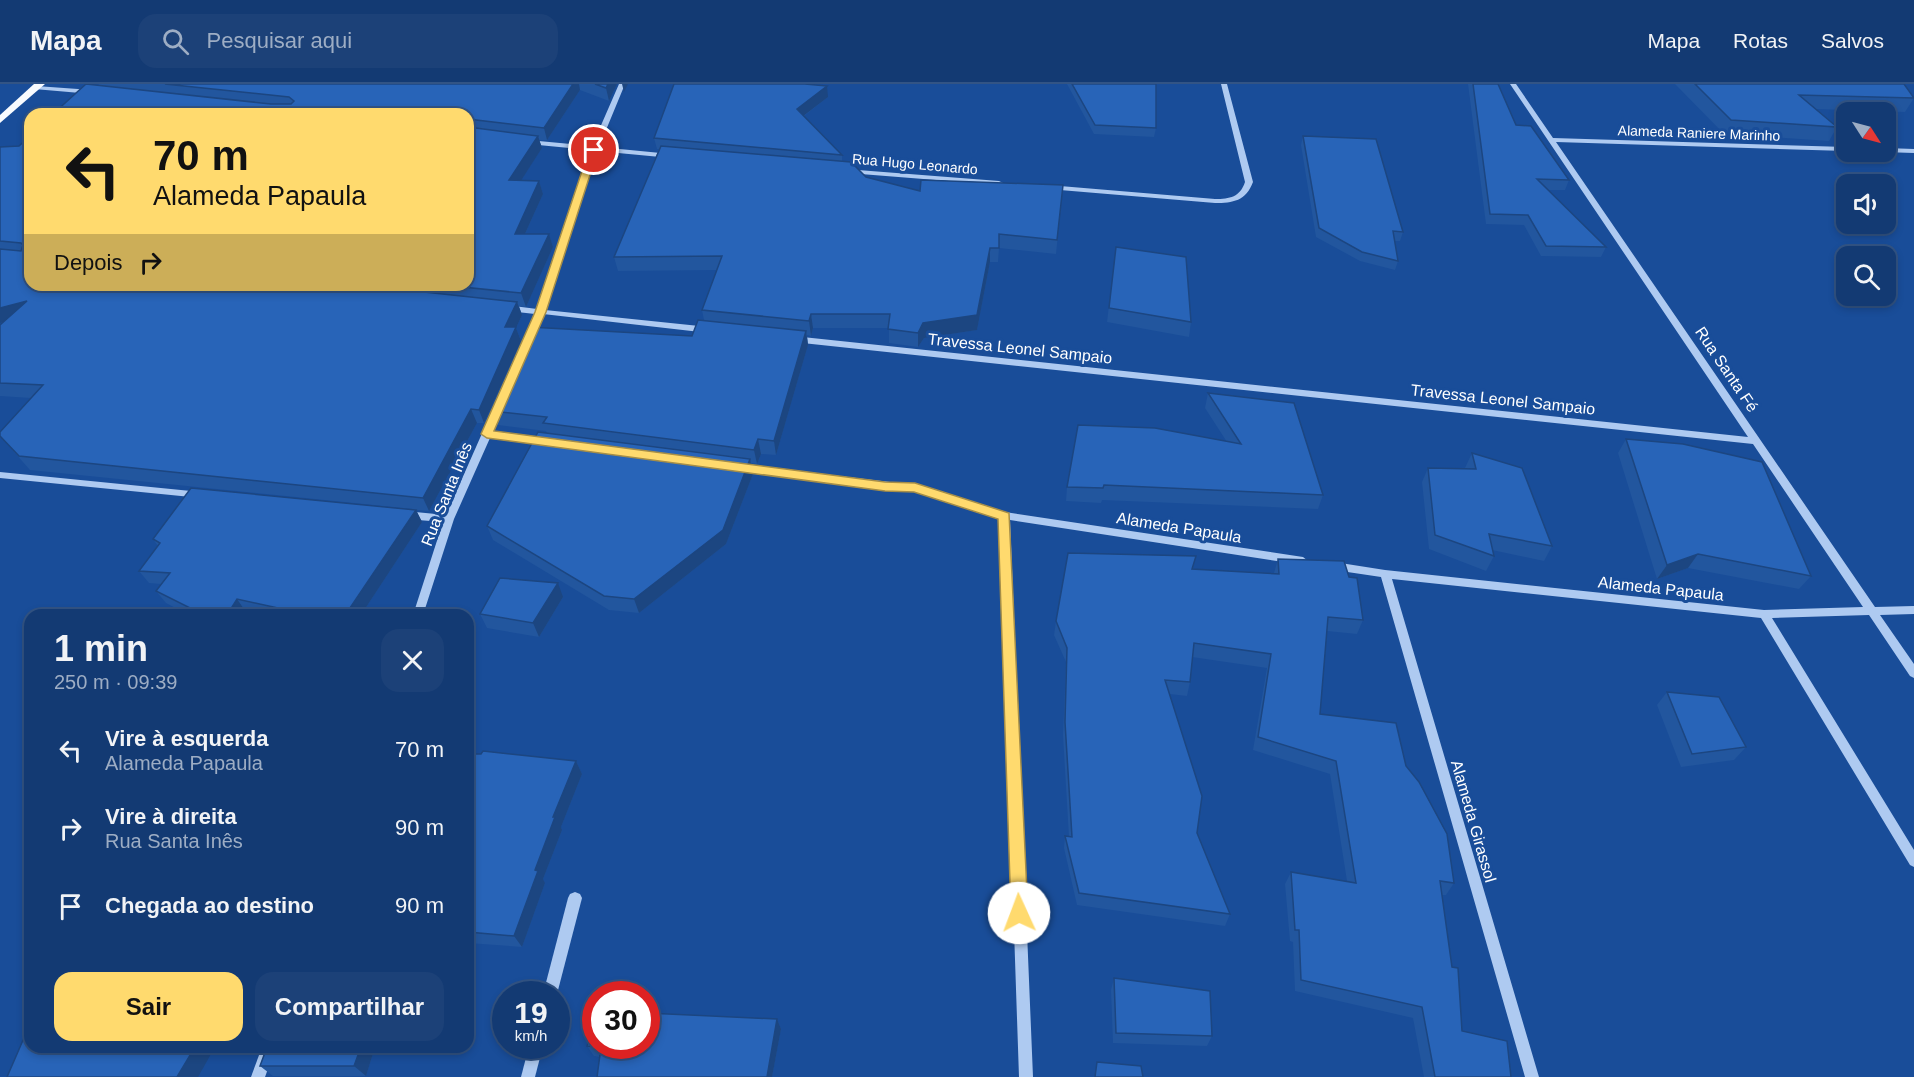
<!DOCTYPE html>
<html lang="pt">
<meta charset="utf-8">
<style>
body{margin:0;font-family:Helvetica,sans-serif;background:#1c4178;color:#f1f3f6;height:100vh;display:flex;flex-direction:column;font-size:22px;white-space:nowrap}
*{box-sizing:border-box;margin:0}
p{font-size:20px;color:#9dadc4}
.icon{flex:none;width:33px;height:33px;fill:none;stroke:currentColor;stroke-width:2;stroke-linecap:round;stroke-linejoin:round}
.map{position:relative;flex:1;overflow:hidden}
.details{position:absolute;left:24px;top:525px;width:450px;height:444px;display:flex;flex-direction:column;background:#133a73;border-radius:18px;box-shadow:0 3px 9px #0003,0 0 0 2px #325485}
.details>*{flex:none}
.banner{position:absolute;left:24px;top:24px;width:450px;height:183px;border-radius:18px;box-shadow:0 3px 9px #0003,0 0 0 2px #325485;background:#ffda6e;color:#111;overflow:hidden}
.needle{width:39px;rotate:126deg}
.tools{position:absolute;left:1836px;top:18px;display:grid;gap:12px}
.tools a{display:grid;place-items:center;width:60px;height:60px;border-radius:12px;background:#133a73;box-shadow:0 3px 9px #0003,0 0 0 2px #325485;font-size:30px}
.speed{position:absolute;left:492px;top:897px;display:flex;gap:12px;font-size:30px;font-weight:700;text-align:center}
.speed>*{display:grid;place-content:center;width:78px;height:78px;border-radius:50%;background:#133a73;box-shadow:0 3px 9px #0003,0 0 0 2px #325485;line-height:1}
.speed small{font-size:15px;font-weight:400}
.speed .limit{border:9px solid #d22;background:#fff;color:#111}
.pin{position:absolute;display:grid;place-items:center;width:51px;height:51px;color:#fff;margin:-26px;border:3px solid #fff;border-radius:50%;box-shadow:0 2px 6px #0007}
.me{position:absolute;width:66px;margin:-33px;rotate:358deg;stroke-linejoin:round;filter:drop-shadow(0 0 4px #0008)}
.turn{display:flex;align-items:center;gap:21px;height:126px;padding:0 30px;font-size:27px}
.turn .icon{width:78px;height:78px;stroke-width:2.5}
.turn b{display:block;font-size:42px;line-height:51px}
.then{display:flex;align-items:center;height:57px;padding:0 30px;background:#0003;gap:12px;font-size:22px}
.round{display:grid;place-items:center;flex:none;width:63px;height:63px;border-radius:18px;background:#1c4178}
.head{display:flex;align-items:center;justify-content:space-between;height:102px;padding:0 30px}
h1{font-size:36px;font-weight:600;line-height:45px}
.button{display:flex;gap:12px;margin-top:auto;padding:12px 30px}
.button a{flex:1;height:69px;border-radius:18px;background:#ffda6e;color:#111;font-size:24px;font-weight:600;line-height:69px;text-align:center}
.button a+a{background:#1c4178;color:#f1f3f6}
ul{padding:0;list-style:none}
li{display:flex;align-items:center;gap:18px;height:78px;padding:0 30px}
li div{flex:1}
li b{display:block;font-size:22px}
li em{font-style:normal}
header{display:flex;align-items:center;gap:36px;box-sizing:border-box;height:84px;padding:0 30px;background:#133a73;border-bottom:2px solid #325485}
header strong{font-size:28px}
nav{display:flex;gap:33px;margin-inline-start:auto;font-size:21px}
.search{width:420px;height:54px;background:#1c4178;display:flex;align-items:center;gap:15px;box-sizing:border-box;padding:0 21px;border-radius:18px;color:#9dadc4;font-size:22px}
.map>svg:first-child{display:block}
.lines{fill:none;stroke-linecap:round;stroke-linejoin:round}
.minor{fill:#aecaf1;fill-rule:evenodd}
.major{fill:#f8fbff;fill-rule:evenodd}
.wall{fill:#22569e}
.shaded-wall{fill:#1c4681}
.building{fill:#2864b8;stroke:#1c4681;stroke-width:1.5}
.route{fill:#ffda6e;stroke:#a68e48;stroke-width:1.5}
.labels{text-anchor:middle;stroke-width:6;stroke-linejoin:round;paint-order:stroke}
.far-street-label{font-size:14px;fill:#fff;stroke:#194d99}
.street-label{font-size:16px;fill:#fff;stroke:#194d99}
</style>
<header>
<strong>Mapa</strong>
<div class="search"><svg class="icon" aria-label="search" viewBox="0 0 24 24"><circle cx="10" cy="10" r="6"/><path d="M15 15l6 6"/></svg>Pesquisar aqui</div>
<nav><a>Mapa</a><a>Rotas</a><a>Salvos</a></nav>
</header>
<div class="map">
<svg width="1914" height="993" viewBox="0 0 1914 993">
<rect width="100%" height="100%" fill="#194d99"/>
<g class="lines">
<g class="minor">
<path d="M619,0h6l-26,63 72,7 4,2 -4,2 -74,-7 -52,159 164,17 4,3 -4,3 -166,-19 -11,26 -1,2h-6l-1,-2 11,-26 -28,-3 -4,-3 4,-3 30,4 53,-159 -62,-6 -4,-2 4,-2 64,6z"/>
<path d="M1221,0h6l26,98c-7,19 -20,21 -38,21l-167,-14 -4,-2 4,-2 167,14c15,0 25,-2 30,-17z"/>
<path d="M1510,0h6l37,54 293,9v4l-290,-9 319,465 39,-1v8l-34,1 34,49v14l-4,-2 -41,-61 -97,3 142,232v17l-4,-2 -149,-247 -369,-39 147,498h-14l-144,-500 -47,-7 -5,-4 5,-4 51,8 379,40 99,-3 -110,-163 -960,-102 -4,-3 4,-3 955,101z"/>
<path d="M36,2l56,4 3,2 -3,2 -58,-5 -1,-1z"/>
<path d="M1886,64l28,1v4l-31,-1h3z"/>
<path d="M845,85l154,12 4,2 -4,2 -151,-12h-3z"/>
<path d="M500,317l5,3 -13,28 54,7 5,3 -5,3 -56,-7 -36,81 -31,96h-10l30,-93 -38,-3 -5,-4 5,-4 41,4 49,-111z"/>
<path d="M740,380l175,21 90,27 298,45 5,4 -5,4 -293,-45 23,557h-14l-19,-559 -85,-27 -178,-22 -2,-2z"/>
<path d="M0,388l201,20 5,3 -5,3 -201,-20z"/>
<path d="M575,808l5,2 2,4 -25,96h-14l25,-96 2,-4z"/>
<path d="M529,962h14l-8,31h-14z"/>
<path d="M262,963h14l-11,30h-14z"/>
</g>
<path class="major" d="M34,0h11l-45,39v-8z"/>
</g>
<g class="wall">
<path d="M98,0h519l-8,17 -29,-11 -33,50h-8l3,8 -21,32 18,1 4,13 -18,40h24l4,13 -27,60 -7,-1 3,9 -6,13 5,13 -37,82h-7l-48,88 -13,-1 6,12 -61,93h-99l-16,-3 -2,3h-55l-23,-12 -10,-12 5,-7 -12,-1 -10,-12 19,-25 -5,-7 260,-30 -383,-39 -30,-34 31,-38 -31,-2v-71l3,-2h-3v-176l19,-1 11,139h438v-171h-415l46,-29z"/>
<path d="M1067,0h89v44l-2,9 -60,-3z"/>
<path d="M1468,0h30l18,41 53,55 -4,10h-17l58,57 -5,10 -60,-1 -17,-31 -38,-1z"/>
<path d="M1675,0h229l10,14 -9,14 -89,-3 21,18 -8,14 -105,-7z"/>
<path d="M828,13l-24,19 38,39v6l24,16 54,14 143,-6 -7,69 -57,-6 -1,14h-8l-13,68 -53,8 -6,9 -29,-4v-15h-76l-2,8 -4,-1 1,10 -32,110 -15,-1 -4,10 -6,-1 2,11 -27,70 -87,69 -30,-3 -116,-70 -6,-14 60,-93 -1,-2 -48,-6 -6,-14 200,-75 12,-16 -2,-10 15,-40 -99,1 -4,-14 45,-108h-2l-3,-11z"/>
<path d="M1303,52l100,96 -3,9h-5l3,20 -3,9 -35,-9 -44,-24 -15,-92z"/>
<path d="M1116,163l75,75 -2,15 -82,-15z"/>
<path d="M1208,309l115,102 -5,14 -216,-9 -1,3 -35,-2 1,-14 160,-45 -22,-34z"/>
<path d="M1626,355l185,137 -12,13 -111,-21 -31,11 -39,-126z"/>
<path d="M1472,369l80,93 -8,15 -52,-11 2,6 -8,15 -57,-22 -7,-67 6,-14 37,1v-1z"/>
<path d="M1278,475l85,61 -6,14 -30,-3 -7,83 86,52 48,117 -8,12h-4l10,72 10,64 49,46h-87l-11,-59 -118,-27 -2,-49 -3,-1 -5,-57 6,-12 56,9 -17,-107 -77,-24 14,-82 -75,-11 -2,25 -3,14 -17,-2 27,139 33,81 -5,12 -148,-21 -13,-57 1,-12 4,1 -6,-102 3,-73 -12,-27 2,-14 137,-52 81,4z"/>
<path d="M563,513l-24,40 -52,-9 -7,-14z"/>
<path d="M1667,608l79,55 -12,13 -53,7 -24,-62z"/>
<path d="M468,670l108,7 6,13 -21,53 1,3 -19,49 2,4 -23,64 -54,-4z"/>
<path d="M1114,894l98,58 -5,10 -94,-3 -2,-53z"/>
<path d="M777,935l4,10 -9,48h-175l3,-20 -6,-1 -7,-10z"/>
<path d="M267,963h108l-9,29h-93l-13,-10z"/>
</g>
<g class="shaded-wall">
<path d="M573,0h6l1,6 -33,50 -3,-12z"/>
<path d="M608,0h9l-8,17 -3,-13z"/>
<path d="M622,0h6l-4,8z"/>
<path d="M827,2l1,11 -30,23 -1,-11z"/>
<path d="M538,52l4,12 -29,45 -4,-13z"/>
<path d="M539,97l4,13 -24,53 -4,-13z"/>
<path d="M549,150l4,13 -27,60 -5,-14z"/>
<path d="M990,164v14l-13,68 -53,8 -6,9v-14l5,-10z"/>
<path d="M27,217l9,14 -36,8v-15z"/>
<path d="M517,218l5,13 -6,13 5,13 -37,82 -5,-13 26,-83z"/>
<path d="M811,230l2,14 -2,8 -2,-15z"/>
<path d="M806,247l2,14 -32,110 -2,-14z"/>
<path d="M471,325l6,14 -48,88 -6,-13z"/>
<path d="M758,355l3,15 -4,10 -3,-14z"/>
<path d="M750,375l3,15 -27,70 -87,69 -5,-14z"/>
<path d="M416,426l6,12 -61,93h-20z"/>
<path d="M1698,470l-10,14 -31,11 10,-14z"/>
<path d="M558,499l5,14 -24,40 -6,-14z"/>
<path d="M237,515l9,13 -2,3h-17z"/>
<path d="M576,677l6,13 -21,53 1,3 -19,49 2,4 -23,64 -8,-11 21,-66 18,-53z"/>
<path d="M777,935l4,10 -9,48h-5z"/>
<path d="M195,963h20l-17,30h-21z"/>
<path d="M361,963h14l-9,29 -12,-10z"/>
</g>
<g class="building">
<path d="M86,0l185,20h20l3,-3 -5,-4 -124,-13h408l-29,44 -76,-9v-5h-415z"/>
<path d="M595,0h13l-2,4z"/>
<path d="M674,0h131l22,2 -30,23 45,46 -188,-17z"/>
<path d="M1072,0h84v44l-61,-3z"/>
<path d="M1473,0h25l18,41 15,1 38,54 -32,-1 69,68 -60,-1 -18,-31 -38,-1z"/>
<path d="M1695,0h209l10,14 -115,-3 38,32 -106,-7z"/>
<path d="M468,43l70,9 -29,44 30,1 -24,53h34l-28,59 -78,-8h25z"/>
<path d="M30,52v149h329l158,17 -12,25h11l-37,83 -8,-1 -48,89 -404,-42 -19,-20v-4l43,-47 -43,-2v-58l27,-24 -27,7v-59l21,2 2,-6 -2,-2 -21,-2v-94l19,-1z"/>
<path d="M1303,52l73,3 27,93 -10,-1 5,30 -36,-9 -43,-24z"/>
<path d="M661,62l190,16 15,15 54,14 1,-11 142,5 -6,55 -58,-6v14h-9l-13,67 -54,8 -5,10 -30,-4 2,-15h-79l-2,7 -107,-11 20,-54 -108,1z"/>
<path d="M1116,163l70,10 5,65 -82,-14z"/>
<path d="M698,236l108,11 -32,110 -16,-2 -4,11 -211,-27 4,-6 -55,-6 37,-84 163,9z"/>
<path d="M1208,309l86,10 29,92 -219,-10 -1,3 -36,-1 11,-62 77,3 86,16z"/>
<path d="M538,348l212,27 -27,71 -89,69 -30,-3 -117,-70z"/>
<path d="M1626,355l57,5 79,18 49,114 -113,-22 -31,11z"/>
<path d="M1472,369l50,15 30,78 -63,-12 5,22 -59,-21 -7,-67 48,1z"/>
<path d="M191,404l225,22 -66,98 -9,7h-31l-73,-16 -10,16h-23l-48,-24 14,-18 -31,-2 21,-28 -7,-4z"/>
<path d="M1068,469l128,3 -4,13 87,5 -1,-15 66,2 5,16 8,1 6,42 -35,-3 -8,97 76,9 10,43 13,16 28,52 7,49 -14,-2 12,86 6,1 4,63 45,10 4,36h-76l-13,-70 -121,-27 -2,-50h-4l-4,-58 65,11 -20,-122 -78,-24 13,-83 -77,-11 -4,39 -25,-2 37,116 -5,37 33,81 -151,-21 -14,-57 7,1 -7,-115 2,-74 -11,-27z"/>
<path d="M500,494l58,5 -25,40 -53,-9z"/>
<path d="M1667,608l52,5 27,50 -54,7z"/>
<path d="M483,667l93,10 -23,56h2l-20,53 3,1 -24,65 -46,-4v-178h13z"/>
<path d="M1114,894l96,13 2,45 -96,-3z"/>
<path d="M646,929l131,6 -10,58h-170l4,-30 -14,-1 9,-27v27h50z"/>
<path d="M30,940v23h165l-18,30h-170z"/>
<path d="M267,963h94l-7,19h-94z"/>
<path d="M1097,978l44,4 2,11h-48z"/>
</g>
<path class="route" d="M594,63l4,3 -52,162 -52,119 391,51 30,1 94,30 19,400 -3,6 -6,2 -6,-2 -2,-6 -13,-394 -84,-27 -29,-1 -398,-53 -6,-4 54,-122 54,-162z"/>
<g class="labels">
<g class="far-street-label">
<text transform="translate(1699 49) rotate(2)" y="5">Alameda Raniere Marinho</text>
<text transform="translate(915 80) rotate(5)" y="5">Rua Hugo Leonardo</text>
</g>
<g class="street-label">
<text transform="translate(1020 264) rotate(6)" y="6">Travessa Leonel Sampaio</text>
<text transform="translate(1727 285) rotate(56)" y="6">Rua Santa Fé</text>
<text transform="translate(1503 315) rotate(6)" y="6">Travessa Leonel Sampaio</text>
<text transform="translate(446 410) rotate(-68)" y="6">Rua Santa Inês</text>
<text transform="translate(1179 443) rotate(9)" y="6">Alameda Papaula</text>
<text transform="translate(1661 504) rotate(6)" y="6">Alameda Papaula</text>
<text transform="translate(1474 737) rotate(74)" y="6">Alameda Girassol</text>
</g>
</g>
</svg>
<div class="tools">
<a><svg class="needle" viewBox="-14 -14 28 28"><path d="M0-13l5 13h-10z" fill="#e53935"/><path d="M0 13l5-13h-10z" fill="#9dadc4"/></svg></a>
<a><svg class="icon" aria-label="sound" viewBox="0 0 24 24"><path d="M4 9h4l5-4v14l-5-4H4zM17 9q2 3 0 6"/></svg></a>
<a><svg class="icon" aria-label="search" viewBox="0 0 24 24"><circle cx="10" cy="10" r="6"/><path d="M15 15l6 6"/></svg></a>
</div>
<div class="speed"><div>19<small>km/h</small></div><div class="limit">30</div></div>
<div class="pin" style="left:594px;top:66px;background:#d93025"><svg class="icon" aria-label="arrive" viewBox="0 0 24 24"><path d="M6 21V4h12l-3 4 3 4H6"/></svg></div>
<svg class="me" style="left:1019px;top:829px" viewBox="-20 -20 40 40"><circle r="19" fill="#fff"/><path d="M0-13L10 11 0 6-10 11z" fill="#ffda6e"/></svg>
<div class="banner">
<div class="turn"><svg class="icon" aria-label="left" viewBox="0 0 24 24"><path d="M17 20v-9H6M10 6l-5 5 5 5"/></svg><div><b>70 m</b>Alameda Papaula</div></div>
<div class="then">Depois<svg class="icon" aria-label="right" viewBox="0 0 24 24"><path d="M7 20v-9h11M14 6l5 5-5 5"/></svg></div>
</div>
<section class="details">
<div class="head"><div><h1>1 min</h1><p>250 m · 09:39</p></div><a class="round"><svg class="icon" aria-label="close" viewBox="0 0 24 24"><path d="M6 6l12 12M18 6L6 18"/></svg></a></div>
<ul>
<li><svg class="icon" aria-label="left" viewBox="0 0 24 24"><path d="M17 20v-9H6M10 6l-5 5 5 5"/></svg><div><b>Vire à esquerda</b><p>Alameda Papaula</p></div><em>70 m</em></li>
<li><svg class="icon" aria-label="right" viewBox="0 0 24 24"><path d="M7 20v-9h11M14 6l5 5-5 5"/></svg><div><b>Vire à direita</b><p>Rua Santa Inês</p></div><em>90 m</em></li>
<li><svg class="icon" aria-label="arrive" viewBox="0 0 24 24"><path d="M6 21V4h12l-3 4 3 4H6"/></svg><div><b>Chegada ao destino</b></div><em>90 m</em></li>
</ul>
<div class="button"><a>Sair</a><a>Compartilhar</a></div>
</section>
</div>
